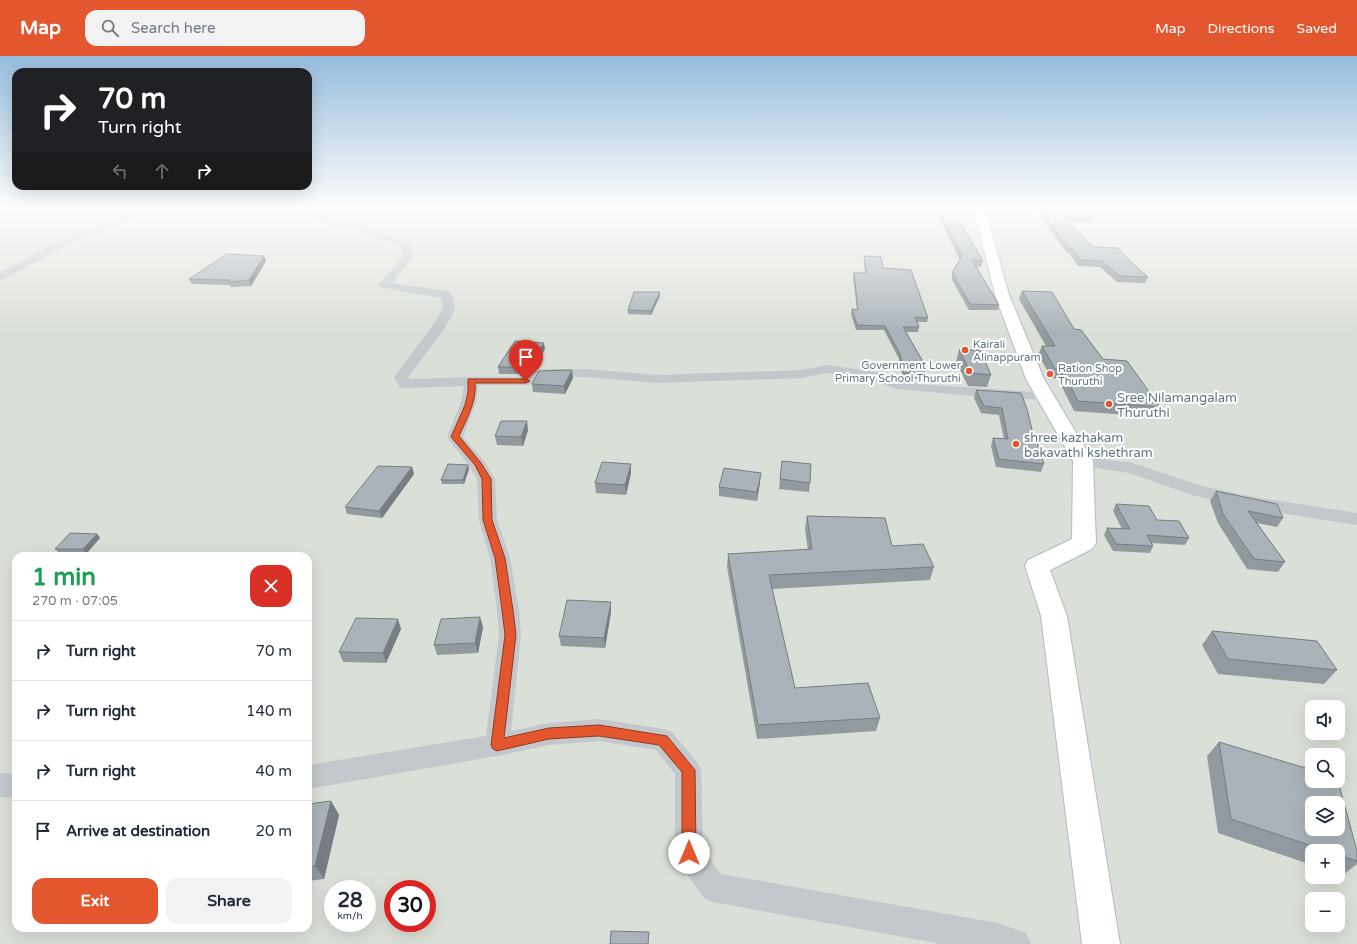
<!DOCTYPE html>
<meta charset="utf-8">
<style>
body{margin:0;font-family:"Varela Round",sans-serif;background:#f2f2f3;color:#1f2937;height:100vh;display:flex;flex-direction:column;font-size:15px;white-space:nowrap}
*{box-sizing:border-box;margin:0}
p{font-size:13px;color:#747a83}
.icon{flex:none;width:22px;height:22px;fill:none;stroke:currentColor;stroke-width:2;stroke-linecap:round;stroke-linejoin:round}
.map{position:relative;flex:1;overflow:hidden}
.side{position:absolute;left:12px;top:496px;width:300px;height:380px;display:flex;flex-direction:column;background:#fff;border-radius:12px;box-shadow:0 4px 16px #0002}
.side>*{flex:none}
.banner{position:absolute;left:12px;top:12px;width:300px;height:122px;border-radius:12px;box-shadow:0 4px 16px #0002;background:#202124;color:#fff;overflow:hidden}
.controls{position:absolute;left:1305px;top:644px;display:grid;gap:8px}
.controls a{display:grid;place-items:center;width:40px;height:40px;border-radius:8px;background:#fff;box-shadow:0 4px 16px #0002;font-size:20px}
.speed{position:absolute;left:324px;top:824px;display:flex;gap:8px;font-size:20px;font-weight:700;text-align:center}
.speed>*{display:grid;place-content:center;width:52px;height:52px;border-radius:50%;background:#fff;box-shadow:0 4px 16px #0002;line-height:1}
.speed small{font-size:10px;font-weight:400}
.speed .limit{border:6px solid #d22;background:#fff;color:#111}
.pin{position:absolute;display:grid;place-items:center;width:34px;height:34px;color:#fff;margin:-41px -17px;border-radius:50% 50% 50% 0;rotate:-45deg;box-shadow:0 0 4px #0007}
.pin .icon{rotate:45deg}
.me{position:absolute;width:44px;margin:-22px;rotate:0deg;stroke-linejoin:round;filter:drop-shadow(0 0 3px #0008)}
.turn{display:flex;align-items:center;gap:14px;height:84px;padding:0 20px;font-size:18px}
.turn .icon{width:52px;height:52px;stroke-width:2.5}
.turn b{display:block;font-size:28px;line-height:34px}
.lanes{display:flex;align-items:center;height:38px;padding:0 20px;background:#0003;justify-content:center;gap:20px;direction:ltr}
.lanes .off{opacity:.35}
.round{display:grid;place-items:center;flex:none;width:42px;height:42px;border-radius:12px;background:#f2f2f3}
.overview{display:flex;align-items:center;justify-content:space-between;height:68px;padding:0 20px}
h1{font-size:24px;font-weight:700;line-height:30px;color:#1e9e55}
.primary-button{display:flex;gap:8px;margin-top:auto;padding:8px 20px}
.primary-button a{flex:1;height:46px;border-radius:12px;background:#e4572e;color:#fff;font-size:16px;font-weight:700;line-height:46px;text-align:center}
.primary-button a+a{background:#f2f2f3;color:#1f2937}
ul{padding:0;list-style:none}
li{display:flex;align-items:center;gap:12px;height:60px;padding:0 20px;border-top:1px solid #e0e1e3}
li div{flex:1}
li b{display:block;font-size:15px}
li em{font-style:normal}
header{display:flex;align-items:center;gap:24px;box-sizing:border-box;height:56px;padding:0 20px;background:#e4572e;color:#fff}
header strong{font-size:19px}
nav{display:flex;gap:22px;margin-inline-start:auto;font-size:14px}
.search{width:280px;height:36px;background:#f2f2f3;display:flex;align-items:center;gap:10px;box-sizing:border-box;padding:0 14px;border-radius:12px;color:#747a83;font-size:15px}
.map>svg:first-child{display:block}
.green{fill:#dadfd7;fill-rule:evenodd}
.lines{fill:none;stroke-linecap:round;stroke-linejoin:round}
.secondary-casing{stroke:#b3babf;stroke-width:2}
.minor{fill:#c3c8cc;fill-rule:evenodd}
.secondary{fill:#fff;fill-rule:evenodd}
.wall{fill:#929a9f}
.shaded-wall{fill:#777d82}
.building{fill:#aab3b9;stroke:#777d82;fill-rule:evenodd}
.route{fill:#e4572e;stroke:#94391e}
.poi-dot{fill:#e4572e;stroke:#fff;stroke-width:1.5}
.labels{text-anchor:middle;stroke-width:4;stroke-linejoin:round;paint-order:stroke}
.far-poi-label{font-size:11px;fill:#657683;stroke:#fff;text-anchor:start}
.poi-label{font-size:13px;fill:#657683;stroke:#fff;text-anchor:start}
</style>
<header>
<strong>Map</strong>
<div class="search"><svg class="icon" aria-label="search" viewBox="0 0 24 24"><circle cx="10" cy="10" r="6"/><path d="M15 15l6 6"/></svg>Search here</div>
<nav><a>Map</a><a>Directions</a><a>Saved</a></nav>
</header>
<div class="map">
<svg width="1357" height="888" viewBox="0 0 1357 888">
<rect width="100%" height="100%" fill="#fafaf8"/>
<path class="green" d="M0,153h1357v735h-1357zM16,500h292v372h-292zM1312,651h26v26h-26zM1312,699h26v26h-26zM1312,747h26v26h-26zM1312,795h26v26h-26zM333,833h34v34h-34zM393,833h34v34h-34zM1312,843h26v26h-26z"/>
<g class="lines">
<g class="secondary-casing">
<path id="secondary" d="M972,153h11l3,3 23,83 35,84 49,82 3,82 -4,6 -42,21 17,46 53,328h-38l-41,-328 -16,-50 3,-6 44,-21 1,-78 -47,-82 -31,-84 -20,-82z"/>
</g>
<g class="minor">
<path d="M142,153h13l-2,2 -85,34 -68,36v-8l60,-32z"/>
<path d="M302,153h8l1,3 28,10 28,5 18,8 23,6 5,16 -21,26 54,8 4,1c2,4 5,11 5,15 -1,13 -38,57 -47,70l2,2 61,-2h51l3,-4 21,-4h41l71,6 144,-5 25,-5 49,7 24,9 30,4 120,8 2,3 -2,3 -5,1 -51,-2 -97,-9 -24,-9 -46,-7 -25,5 -144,5 -71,-6h-41l-11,2 -4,5 -5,1h-48l-2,17 -13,35 21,24 11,18 2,41 13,38 9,52 2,25 -10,96 38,-8 50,-4 64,10 9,3 25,30 4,8 2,79 18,25 277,49 28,10 5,11h-90l-228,-42 -10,-5 -24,-34 -4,-10v-79l-19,-24 -57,-9 -50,4 -52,11 -189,33v-24l178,-29 13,-101 -2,-25 -7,-52 -11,-38 -2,-41 -7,-12 -23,-30 14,-35 3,-16 -59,2 -5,-1 -6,-10 42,-56 7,-14 -2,-9 -61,-11 -2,-2 2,-2 23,-26 -4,-12 -22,-6 -15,-7 -28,-5 -31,-12z"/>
<path d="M1083,400l49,7 70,23 46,10 109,17v12l-109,-17 -56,-13 -63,-22 -52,-8 -2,-4 2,-4z"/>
<path d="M0,717l16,1v24l-16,-1z"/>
</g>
<use href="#secondary" class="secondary"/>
</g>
<g class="wall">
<path d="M935,153h22l2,11 24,41 -2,6 -6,-1 24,39 -1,5h-29l-17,-30v-4l1,-5 7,-11z"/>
<path d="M1034,153h52l8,8 -2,5h-24l25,25 39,16 16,14 -3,6 -28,-1 -17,-15 -22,-1 -9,-13h-2z"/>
<path d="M864,200l19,12 45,50 -1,4h-10l2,5 -1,5h-12l19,42 -1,5 -21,-1 -4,-19 -15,-29h-28l-5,-16 1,-5 5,1 -4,-33 1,-4h11l-1,-13z"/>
<path d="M266,205l-15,25 -20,1 -1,-2 -38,-1 -3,-5z"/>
<path d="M1022,235l52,38 29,30 57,48 -5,10 -81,-6 -16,-32 -6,-1 -14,-23 4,-9h4l-27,-47z"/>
<path d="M660,240l-9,19 -23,-1v-4z"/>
<path d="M545,293l-13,21 -7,2 -2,2h-24l-1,-7z"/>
<path d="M959,294l32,25 -4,12 -19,-1 -12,-24z"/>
<path d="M573,322l-8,16 -32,-2 -1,-8z"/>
<path d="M976,334l45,3 14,49 9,22 -3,8 -45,-5 -5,-21 2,-8 11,1 -5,-24 -18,-2 -7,-15z"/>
<path d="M528,374l-5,16 -26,-1 -2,-9z"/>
<path d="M782,405l28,22 -1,9 -30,-3z"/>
<path d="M412,411l2,7 -32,44 -35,-4 -2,-7z"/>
<path d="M469,413l-5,15h-22l-1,-4z"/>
<path d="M631,417l-5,22 -30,-2 -1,-10z"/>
<path d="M760,426l-3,19 -38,-5v-9z"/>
<path d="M1216,435l67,27 -6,9 -20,-4 28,39 -7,10 -31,-3 -29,-46 -8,-22z"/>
<path d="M1116,448l41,16 32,18 -4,7 -34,-2 2,3 -3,7 -37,-2 -9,-16 3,-7 15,1 -9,-18z"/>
<path d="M807,460l85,30 42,21 -4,13 -158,9 23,99 85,30 -4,13 -119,8 -30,-172 1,-13 80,-4 -3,-21z"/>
<path d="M97,478l3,4 -14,16 -27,-1 -4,-4z"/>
<path d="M611,546v10l-6,36 -44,-2 -2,-10z"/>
<path d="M483,571l-5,26 -41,2 -3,-10z"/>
<path d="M401,573l-15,34 -43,-1 -4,-10z"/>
<path d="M1212,575l125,39 -13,14 -106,-10 -16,-29z"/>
<path d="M1219,686l138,109v13l-14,11 -5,-2v-22h-26v14l-94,-32 -11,-77z"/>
<path d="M331,745l8,14 -15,64 -16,2v-77z"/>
</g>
<g class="shaded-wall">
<path d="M264,200l2,5 -15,25 -2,-6z"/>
<path d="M660,236v4l-9,19v-4z"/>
<path d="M544,287l1,6 -13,21 -7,2 -2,2 -1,-7z"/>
<path d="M572,314l1,8 -8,16 -1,-8z"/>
<path d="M527,365l1,9 -5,16 -2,-9z"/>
<path d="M631,408v9l-5,22 -1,-10z"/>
<path d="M468,409l1,4 -5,15 -1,-4z"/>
<path d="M412,411l2,7 -32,44 -3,-7z"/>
<path d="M761,417l-1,9 -3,19v-9z"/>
<path d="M97,478l3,4 -14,16 -3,-5z"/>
<path d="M611,546v10l-6,36 -1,-10z"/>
<path d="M480,561l3,10 -5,26 -3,-10z"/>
<path d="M398,563l3,10 -15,34 -3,-10z"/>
<path d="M331,745l8,14 -15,64 -9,-13z"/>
</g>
<g class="building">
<path d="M938,153h19l2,11 24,41 -11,-1 27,45 -29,-1 -17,-30v-3l9,-15z"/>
<path d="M1039,153h47l8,8 -31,-1 30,31 25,1 14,15 16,14 -29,-1 -17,-15 -22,-1 -9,-12h-2z"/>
<path d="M227,198l37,2 -15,24 -21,2 2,-2 -41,-1z"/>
<path d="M864,200l17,1 2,11 28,2 17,48 -13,-1 4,10h-16l19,33 3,14 -21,-1 -4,-19 -15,-28 -28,-1 -5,-16 6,1 -4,-37h12z"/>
<path d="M1022,235l30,1 22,37 7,1 22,29 24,2 33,46 -82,-6 -16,-32h-7l-13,-23h13z"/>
<path d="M634,236h26l-9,19 -23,-1z"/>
<path d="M515,285l29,2 -13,20 -7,2 -2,2h-24z"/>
<path d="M959,294h21l11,25 -20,-2z"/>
<path d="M572,314l-8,16 -32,-2 7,-13z"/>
<path d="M976,334l45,3 6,16 8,33h2l7,22 -45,-5 -6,-21 15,1 -6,-31 -18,-2z"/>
<path d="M501,365h26l-6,16 -26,-1z"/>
<path d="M782,405l29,3 -1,19 -30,-4z"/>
<path d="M602,406l29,2 -6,21 -30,-2z"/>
<path d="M448,408l20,1 -5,15h-22z"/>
<path d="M378,410l34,1 -33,44 -34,-4z"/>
<path d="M724,412l37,5 -4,19 -38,-5z"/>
<path d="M1216,435l61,13 6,14 -35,-7 37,51 -31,-3 -31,-45z"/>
<path d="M1116,448l33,2 8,14 22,1 10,17 -42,-3 6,11 -37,-2 -9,-16 23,1z"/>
<path d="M807,460l78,2 7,28 31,-2 11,23 -165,8 26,113 73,-5 12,35 -122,7 -30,-171 84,-5z"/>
<path d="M70,477l27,1 -14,15h-28z"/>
<path d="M567,544l44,2 -7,36 -45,-2z"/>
<path d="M480,561l-5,26 -41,2 7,-26z"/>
<path d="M356,562l42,1 -15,34 -44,-1z"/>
<path d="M1212,575l105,10 20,29 -109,-11z"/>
<path d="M1219,686l93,28v11h26l19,70v10l-19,-6v-4h-11l-96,-32zM1312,747h26v26h-26z"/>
<path d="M331,745l-16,65 -7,1v-63z"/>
<path d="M611,875l38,1 -1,12h-38z"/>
</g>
<linearGradient id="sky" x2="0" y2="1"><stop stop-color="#96bcdc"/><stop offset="0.55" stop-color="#fdfdfc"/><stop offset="1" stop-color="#fdfdfc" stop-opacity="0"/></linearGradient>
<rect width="1357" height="277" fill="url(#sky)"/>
<path class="route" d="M468,323h58l4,2 -4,2h-51c2,19 -9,37 -16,53l22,27 10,16 1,41 13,38 8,52 3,25 -12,103 45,-10 50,-3 68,11 28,34 1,83 -2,5 -5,3 -5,-3 -2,-5v-81l-23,-27 -60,-9 -50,3 -52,12 -4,-2 -2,-4 14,-110 -3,-25 -7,-52 -12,-38 -1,-41 -7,-14 -24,-28 14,-32 3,-13z"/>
<g class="poi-dot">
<circle cx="965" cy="294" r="4"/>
<circle cx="969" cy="315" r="4"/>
<circle cx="1050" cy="318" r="4"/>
<circle cx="1109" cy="348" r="4"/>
<circle cx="1016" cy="388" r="4"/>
</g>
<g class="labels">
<g class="far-poi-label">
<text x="973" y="292">Kairali<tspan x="973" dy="13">Alinappuram</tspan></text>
<text x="961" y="313" text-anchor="end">Government Lower<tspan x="961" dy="13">Primary School Thuruthi</tspan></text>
<text x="1058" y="316">Ration Shop<tspan x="1058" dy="13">Thuruthi</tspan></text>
</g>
<g class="poi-label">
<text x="1117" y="346">Sree Nilamangalam<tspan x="1117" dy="15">Thuruthi</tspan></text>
<text x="1024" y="386">shree kazhakam<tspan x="1024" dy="15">bakavathi kshethram</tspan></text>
</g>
</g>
</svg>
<div class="controls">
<a><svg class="icon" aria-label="sound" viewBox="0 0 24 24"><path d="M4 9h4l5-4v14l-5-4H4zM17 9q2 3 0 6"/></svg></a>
<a><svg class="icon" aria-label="search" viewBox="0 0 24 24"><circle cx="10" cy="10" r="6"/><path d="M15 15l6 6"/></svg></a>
<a><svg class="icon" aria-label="layers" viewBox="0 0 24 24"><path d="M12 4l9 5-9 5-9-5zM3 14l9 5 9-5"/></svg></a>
<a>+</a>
<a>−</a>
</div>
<div class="speed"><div>28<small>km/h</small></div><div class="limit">30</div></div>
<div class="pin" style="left:526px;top:325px;background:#d93025"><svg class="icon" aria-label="arrive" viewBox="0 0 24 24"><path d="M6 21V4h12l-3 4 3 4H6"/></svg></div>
<svg class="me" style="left:689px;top:797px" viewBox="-20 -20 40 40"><circle r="19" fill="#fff"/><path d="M0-13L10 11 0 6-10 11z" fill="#e4572e"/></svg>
<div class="banner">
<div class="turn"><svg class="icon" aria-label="right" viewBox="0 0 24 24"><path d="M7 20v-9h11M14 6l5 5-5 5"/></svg><div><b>70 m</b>Turn right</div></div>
<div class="lanes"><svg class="icon off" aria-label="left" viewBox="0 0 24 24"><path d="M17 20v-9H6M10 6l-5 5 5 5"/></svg><svg class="icon off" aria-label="ahead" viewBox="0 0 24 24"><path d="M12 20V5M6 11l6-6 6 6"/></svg><svg class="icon" aria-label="right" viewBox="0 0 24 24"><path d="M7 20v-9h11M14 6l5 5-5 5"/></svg></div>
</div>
<section class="side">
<div class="overview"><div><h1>1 min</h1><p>270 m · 07:05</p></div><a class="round" style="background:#d93025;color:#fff"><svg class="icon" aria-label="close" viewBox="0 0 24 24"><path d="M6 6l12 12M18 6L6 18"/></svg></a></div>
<ul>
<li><svg class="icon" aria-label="right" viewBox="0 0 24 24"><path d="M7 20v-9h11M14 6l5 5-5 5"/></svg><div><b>Turn right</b></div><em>70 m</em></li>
<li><svg class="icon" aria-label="right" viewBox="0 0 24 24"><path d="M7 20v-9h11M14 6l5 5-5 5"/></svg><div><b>Turn right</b></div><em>140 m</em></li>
<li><svg class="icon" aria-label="right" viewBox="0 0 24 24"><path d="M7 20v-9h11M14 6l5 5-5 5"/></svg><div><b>Turn right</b></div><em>40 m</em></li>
<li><svg class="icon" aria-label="arrive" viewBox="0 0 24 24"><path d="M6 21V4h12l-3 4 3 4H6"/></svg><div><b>Arrive at destination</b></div><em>20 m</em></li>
</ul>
<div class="primary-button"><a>Exit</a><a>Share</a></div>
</section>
</div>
